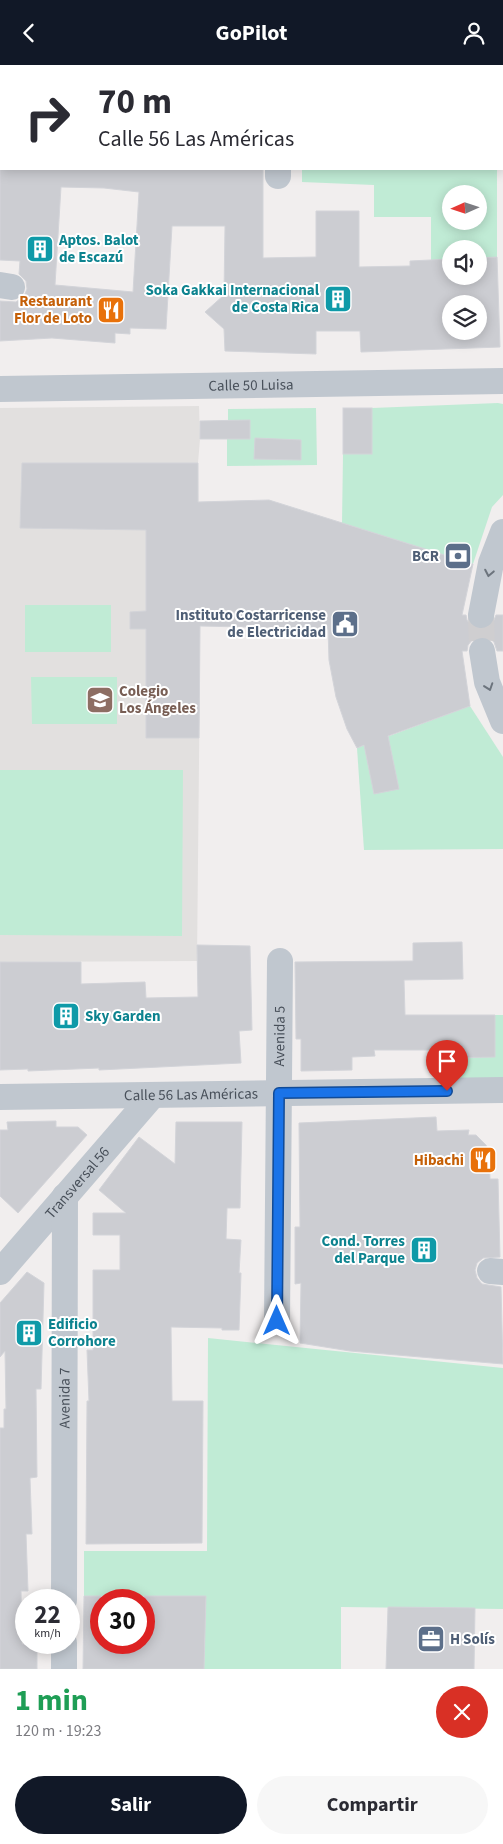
<!DOCTYPE html>
<html lang="es">
<meta charset="utf-8">
<style>
body{margin:0;font-family:"Source Sans 3",sans-serif;background:#f7f7f7;color:#2b2b33;height:100vh;display:flex;flex-direction:column;font-size:19px;white-space:nowrap}
*{box-sizing:border-box;margin:0}
p{font-size:16px;color:#7c7c81}
.icon{flex:none;width:28px;height:28px;fill:none;stroke:currentColor;stroke-width:2;stroke-linecap:round;stroke-linejoin:round}
.map{position:relative;height:1604px;overflow:hidden}
.side{display:flex;flex-direction:column;background:#fff;flex:1}
.side>*{flex:none}
.guide{position:absolute;left:0px;top:0px;width:504px;height:105px;box-shadow:0 2px 12px #0003;background:#fff;color:#2b2b33;overflow:hidden}
.needle{width:32px;rotate:267deg}
.fabs{position:absolute;left:442px;top:120px;display:grid;gap:10px}
.fabs a{display:grid;place-items:center;width:45px;height:45px;border-radius:50%;background:#fff;box-shadow:0 2px 12px #0003;font-size:25px}
.speed{position:absolute;left:15px;top:1524px;display:flex;gap:10px;font-size:25px;font-weight:700;text-align:center}
.speed>*{display:grid;place-content:center;width:65px;height:65px;border-radius:50%;background:#fff;box-shadow:0 2px 12px #0003;line-height:1}
.speed small{font-size:12px;font-weight:400}
.speed .limit{border:8px solid #d22;background:#fff;color:#111}
.pin{position:absolute;display:grid;place-items:center;width:42px;height:42px;color:#fff;margin:-51px -21px;border-radius:50% 50% 50% 0;rotate:-45deg;box-shadow:0 0 5px #0007}
.pin .icon{rotate:45deg}
.me{position:absolute;width:55px;margin:-28px;rotate:0deg;stroke-linejoin:round;filter:drop-shadow(0 0 4px #0008)}
.turn{display:flex;align-items:center;gap:18px;height:105px;padding:0 15px;font-size:22px}
.turn .icon{width:65px;height:65px;stroke-width:2.5}
.turn b{display:block;font-size:35px;line-height:42px}
.round{display:grid;place-items:center;flex:none;width:52px;height:52px;border-radius:26px;background:#f7f7f7}
.headline{display:flex;align-items:center;justify-content:space-between;height:85px;padding:0 15px}
h1{font-size:30px;font-weight:700;line-height:38px;color:#1e9e55}
.primary-button{display:flex;gap:10px;margin-top:auto;padding:10px 15px}
.primary-button a{flex:1;height:58px;border-radius:30px;background:#111827;color:#fff;font-size:20px;font-weight:700;line-height:58px;text-align:center}
.primary-button a+a{background:#f7f7f7;color:#2b2b33}
header{display:flex;justify-content:space-between;align-items:center;height:65px;padding:0 15px;background:#111827;color:#fff;font-size:22px;font-weight:700}
.map>svg:first-child{display:block}
.education{fill:#e2e0df}
.green{fill:#c0ebd5;fill-rule:evenodd}
.building{fill:#cccdd2;stroke:#d3d4d9;fill-rule:evenodd}
.lines{fill:none;stroke-linecap:round;stroke-linejoin:round}
.minor-tunnel{stroke:#cfced0;stroke-width:26;stroke-dasharray:26 13;stroke-linecap:butt}
.minor{stroke:#c0c7cf;stroke-width:26}
.oneway{stroke:#6c747d}
.route-casing{stroke:#114b97;stroke-width:12}
.route{stroke:#1a73e8;stroke-width:9}
.labels{text-anchor:middle;stroke-width:4;stroke-linejoin:round;paint-order:stroke}
.culture-label{font-size:15px;font-weight:bold;fill:#0d838f;stroke:#fff;text-anchor:start}
.food-label{font-size:15px;font-weight:bold;fill:#c56008;stroke:#fff;text-anchor:end}
.street-label{font-size:15px;fill:#48505a;stroke:#fff}
.service-label{font-size:15px;font-weight:bold;fill:#4e5e75;stroke:#fff;text-anchor:end}
.education-label{font-size:15px;font-weight:bold;fill:#785e54;stroke:#fff;text-anchor:start}
</style>
<header><svg class="icon" aria-label="back" viewBox="0 0 24 24"><path d="M15 5l-7 7 7 7"/></svg>GoPilot<svg class="icon" aria-label="person" viewBox="0 0 24 24"><circle cx="12" cy="8" r="4"/><path d="M4 21q1-7 8-7t8 7"/></svg></header>
<div class="map">
<svg width="503" height="1604" viewBox="0 0 503 1604">
<rect width="100%" height="100%" fill="#f1eeee"/>
<path class="education" d="M199,341l1,33 -2,24 2,199 -3,299 -197,1v-554z"/>
<g class="green">
<path d="M302,104h195v88l-18,1v-9h-28v10l-20,1v-43h-57v-32l-72,-3zM451,129h28v27h-28z"/>
<path d="M498,338l5,1v91l-11,12 -19,57 -131,-41 1,-69h29v-46z"/>
<path d="M316,343l1,57 -90,1v-27h23l-22,-18v-12z"/>
<rect x="25" y="540" width="86" height="47"/>
<path d="M31,612h86v47h-85z"/>
<path d="M470,641l33,51v92l-139,1 -7,-102z"/>
<path d="M0,705h183l-1,166 -182,-1z"/>
<path d="M495,950h8v64l-69,1 -1,-22 62,-1z"/>
<path d="M208,1273l295,30v241l-162,-2v62h-137l2,-73h-122v-45h123z"/>
</g>
<g class="building">
<path d="M0,104h263v89l53,-1v-46h43v56l51,-1v-5l41,-2v17h28v-18l18,-1 3,90 -139,5 -1,-21h-44v23l-91,-3 -1,-22 -19,-17 19,-17 1,-69h-53l-6,103 -36,-1v6l-15,-1v10l-63,-5 -52,3v-40l16,1 8,-6 3,-7 -1,-8 -7,-7 1,-13 -20,-1zM61,122l43,1 35,4 -6,100 -78,-7zM451,239h28v27h-28z"/>
<rect x="343" y="343" width="29" height="46"/>
<path d="M250,355v19h-50v-18z"/>
<path d="M255,373l46,2v20l-47,-1z"/>
<path d="M22,398h176v39l71,-2 204,64 -11,51h4l1,5 4,6 8,4 6,-1 7,-4 4,-10h7v36h-6l-3,-9 -6,-5 -8,-1 -7,3 -5,6 -1,6h-5l8,55 -82,30 11,53 -25,5 -10,-49 -7,3 -10,-19 -11,-32 -7,-37 -1,-31 -128,-3 -1,112h-53v-109h-16v-17l16,-1v-81l-126,-2z"/>
<path d="M462,877l1,37 -59,1 1,35h90v42l-62,1v-8h-59l1,6 -23,1v13l-51,1v-32h-5l-1,-77 118,-1v-18z"/>
<path d="M197,880l53,1 2,84 -13,1 2,32 -142,7v-2l-71,3v-2l-28,1v-108h81v22l64,-2 1,16 52,-1z"/>
<path d="M436,1052l1,14 32,-1 -1,5h8l10,10 3,7 1,27h8l2,78 -17,1 -6,5 -2,7 2,8 5,6 19,3 2,77 -153,-13 -50,-8 1,-60 -6,1v-57h5l-1,-104z"/>
<path d="M56,1056v6h22l9,8 -69,78 -18,-17v-66h8l-1,-8z"/>
<path d="M176,1057h66l-2,86h-13l-1,31 15,1 -2,33h2l-2,57h-17v-2l-51,-1 1,74h31l-1,142 -116,1 1,-143h2l-2,-51h6v-80h27v-35h-27v-22h33l-27,-23 40,-53 36,27z"/>
<path d="M27,1207l17,11 -3,106h-5l1,88 -7,1 2,56h-6l2,57h-7l1,53h15v25h-37v-241h4v-19h2l-1,-58 -5,6v-54z"/>
<path d="M84,1531h17v47h43v-47h62l-2,73h-121z"/>
<path d="M388,1542l87,1 -1,61h-88z"/>
</g>
<g class="lines">
<path class="minor-tunnel" d="M481,550l1,36"/>
<g class="minor">
<path d="M279,1v-1"/>
<path d="M278,111v-7"/>
<path d="M0,220l12,2"/>
<path id="s1" d="M0,324l503,-8"/>
<path d="M481,550l10,-52 12,-31"/>
<path d="M482,586l5,31 16,39"/>
<path id="s2" d="M0,1032l503,-7"/>
<path d="M490,1206l13,1"/>
<path id="s3" d="M0,1207l153,-177"/>
<path id="s4" d="M277,1256l3,-360"/>
<path id="s5" d="M64,1535l1,-404"/>
<path d="M64,1604v-26"/>
</g>
</g>
<defs><path id="oneway-chevron" d="M-2-3.5L2.5 0L-2 3.5" fill="none" stroke-width="1.6" stroke-linecap="round" stroke-linejoin="round" transform="scale(1.25)"/></defs>
<g class="oneway">
<use href="#oneway-chevron" transform="translate(489 508) rotate(101)"/>
<use href="#oneway-chevron" transform="translate(489 622) rotate(71)"/>
</g>
<g class="lines">
<g class="route-casing">
<path id="route" d="M277,1256l2,-228 168,-2"/>
</g>
<use href="#route" class="route"/>
</g>
<defs>
<g id="building-square" transform="scale(1.4375)"><rect x="-9" y="-9" width="18" height="18" rx="4" fill="#0f9aa8" stroke="#fff"/><path d="M-4-6H4V6H1V3H-1V6H-4ZM-2.5-4.3h1.7v1.8h-1.7ZM.8-4.3h1.7v1.8H.8ZM-2.5-1h1.7V.8h-1.7ZM.8-1h1.7V.8H.8Z" fill="#fff"/></g>
<g id="restaurant-square" transform="scale(1.4375)"><rect x="-9" y="-9" width="18" height="18" rx="4" fill="#e8710a" stroke="#fff"/><path d="M-5-6h1v4h1v-4h1v4h1v-4h1v5L-1.5 .5V6h-2V.5L-5-1ZM5-6V6H3V1.5H1.5Q1.5-4 5-6Z" fill="#fff"/></g>
<g id="bank-square" transform="scale(1.4375)"><rect x="-9" y="-9" width="18" height="18" rx="4" fill="#5c6f8a" stroke="#fff"/><path d="M-6-4H6V4H-6ZM0-2.3a2.3 2.3 0 1 0 0 4.6a2.3 2.3 0 1 0 0-4.6Z" fill="#fff"/></g>
<g id="civic-square" transform="scale(1.4375)"><rect x="-9" y="-9" width="18" height="18" rx="4" fill="#5c6f8a" stroke="#fff"/><path d="M-.6-6.5H3V-4.5H.6V-3L4-1V1h2V6H-6V1h2V-1L-.6-3ZM-1.2 2.5V6h2.4V2.5Z" fill="#fff"/></g>
<g id="school-square" transform="scale(1.4375)"><rect x="-9" y="-9" width="18" height="18" rx="4" fill="#8d6e63" stroke="#fff"/><path d="M0-5L7-2L0 1L-7-2ZM-4 1L0 2.5L4 1V4Q0 6-4 4Z" fill="#fff"/></g>
<g id="office-square" transform="scale(1.4375)"><rect x="-9" y="-9" width="18" height="18" rx="4" fill="#5c6f8a" stroke="#fff"/><path d="M-6-3h4V-5.5h4V-3h4V5H-6ZM-1-4.5V-3h2v-1.5ZM-6 0V1H6V0Z" fill="#fff"/></g>
</defs>
<g fill-rule="evenodd">
<use href="#building-square" x="40" y="184"/>
<use href="#building-square" x="338" y="234"/>
<use href="#restaurant-square" x="111" y="245"/>
<use href="#bank-square" x="458" y="491"/>
<use href="#civic-square" x="345" y="559"/>
<use href="#school-square" x="100" y="635"/>
<use href="#building-square" x="66" y="951"/>
<use href="#restaurant-square" x="483" y="1095"/>
<use href="#building-square" x="424" y="1185"/>
<use href="#building-square" x="29" y="1268"/>
<use href="#office-square" x="431" y="1574"/>
</g>
<g class="labels">
<g class="culture-label">
<text x="59" y="180">Aptos. Balot<tspan x="59" dy="17">de Escazú</tspan></text>
<text x="319" y="230" text-anchor="end">Soka Gakkai Internacional<tspan x="319" dy="17">de Costa Rica</tspan></text>
<text x="85" y="956">Sky Garden</text>
<text x="405" y="1181" text-anchor="end">Cond. Torres<tspan x="405" dy="17">del Parque</tspan></text>
<text x="48" y="1264">Edificio<tspan x="48" dy="17">Corrohore</tspan></text>
</g>
<g class="food-label">
<text x="92" y="241">Restaurant<tspan x="92" dy="17">Flor de Loto</tspan></text>
<text x="464" y="1100">Hibachi</text>
</g>
<g class="street-label">
<text dy="5" stroke="none"><textPath href="#s1" startOffset="251">Calle 50 Luisa</textPath></text>
<text dy="5" stroke="none"><textPath href="#s4" startOffset="285">Avenida 5</textPath></text>
<text dy="5" stroke="none"><textPath href="#s2" startOffset="191">Calle 56 Las Américas</textPath></text>
<text dy="5" stroke="none"><textPath href="#s3" startOffset="118">Transversal 56</textPath></text>
<text dy="5" stroke="none"><textPath href="#s5" startOffset="202">Avenida 7</textPath></text>
</g>
<g class="service-label">
<text x="439" y="496">BCR</text>
<text x="326" y="555">Instituto Costarricense<tspan x="326" dy="17">de Electricidad</tspan></text>
<text x="450" y="1579" text-anchor="start">H Solís</text>
</g>
<g class="education-label">
<text x="119" y="631">Colegio<tspan x="119" dy="17">Los Ángeles</tspan></text>
</g>
</g>
</svg>
<div class="fabs">
<a><svg class="needle" viewBox="-14 -14 28 28"><path d="M0-13l5 13h-10z" fill="#e53935"/><path d="M0 13l5-13h-10z" fill="#7c7c81"/></svg></a>
<a><svg class="icon" aria-label="sound" viewBox="0 0 24 24"><path d="M4 9h4l5-4v14l-5-4H4zM17 9q2 3 0 6"/></svg></a>
<a><svg class="icon" aria-label="layers" viewBox="0 0 24 24"><path d="M12 4l9 5-9 5-9-5zM3 14l9 5 9-5"/></svg></a>
</div>
<div class="speed"><div>22<small>km/h</small></div><div class="limit">30</div></div>
<div class="pin" style="left:447px;top:1026px;background:#d93025"><svg class="icon" aria-label="arrive" viewBox="0 0 24 24"><path d="M6 21V4h12l-3 4 3 4H6"/></svg></div>
<svg class="me" style="left:277px;top:1256px" viewBox="-20 -20 40 40"><path d="M0-17L14 15 0 8-14 15z" fill="#1a73e8" stroke="#fff" stroke-width="4"/></svg>
<div class="guide">
<div class="turn"><svg class="icon" aria-label="right" viewBox="0 0 24 24"><path d="M7 20v-9h11M14 6l5 5-5 5"/></svg><div><b>70 m</b>Calle 56 Las Américas</div></div>
</div>
</div>
<section class="side">
<div class="headline"><div><h1>1 min</h1><p>120 m · 19:23</p></div><a class="round" style="background:#d93025;color:#fff"><svg class="icon" aria-label="close" viewBox="0 0 24 24"><path d="M6 6l12 12M18 6L6 18"/></svg></a></div>
<div class="primary-button"><a>Salir</a><a>Compartir</a></div>
</section>
